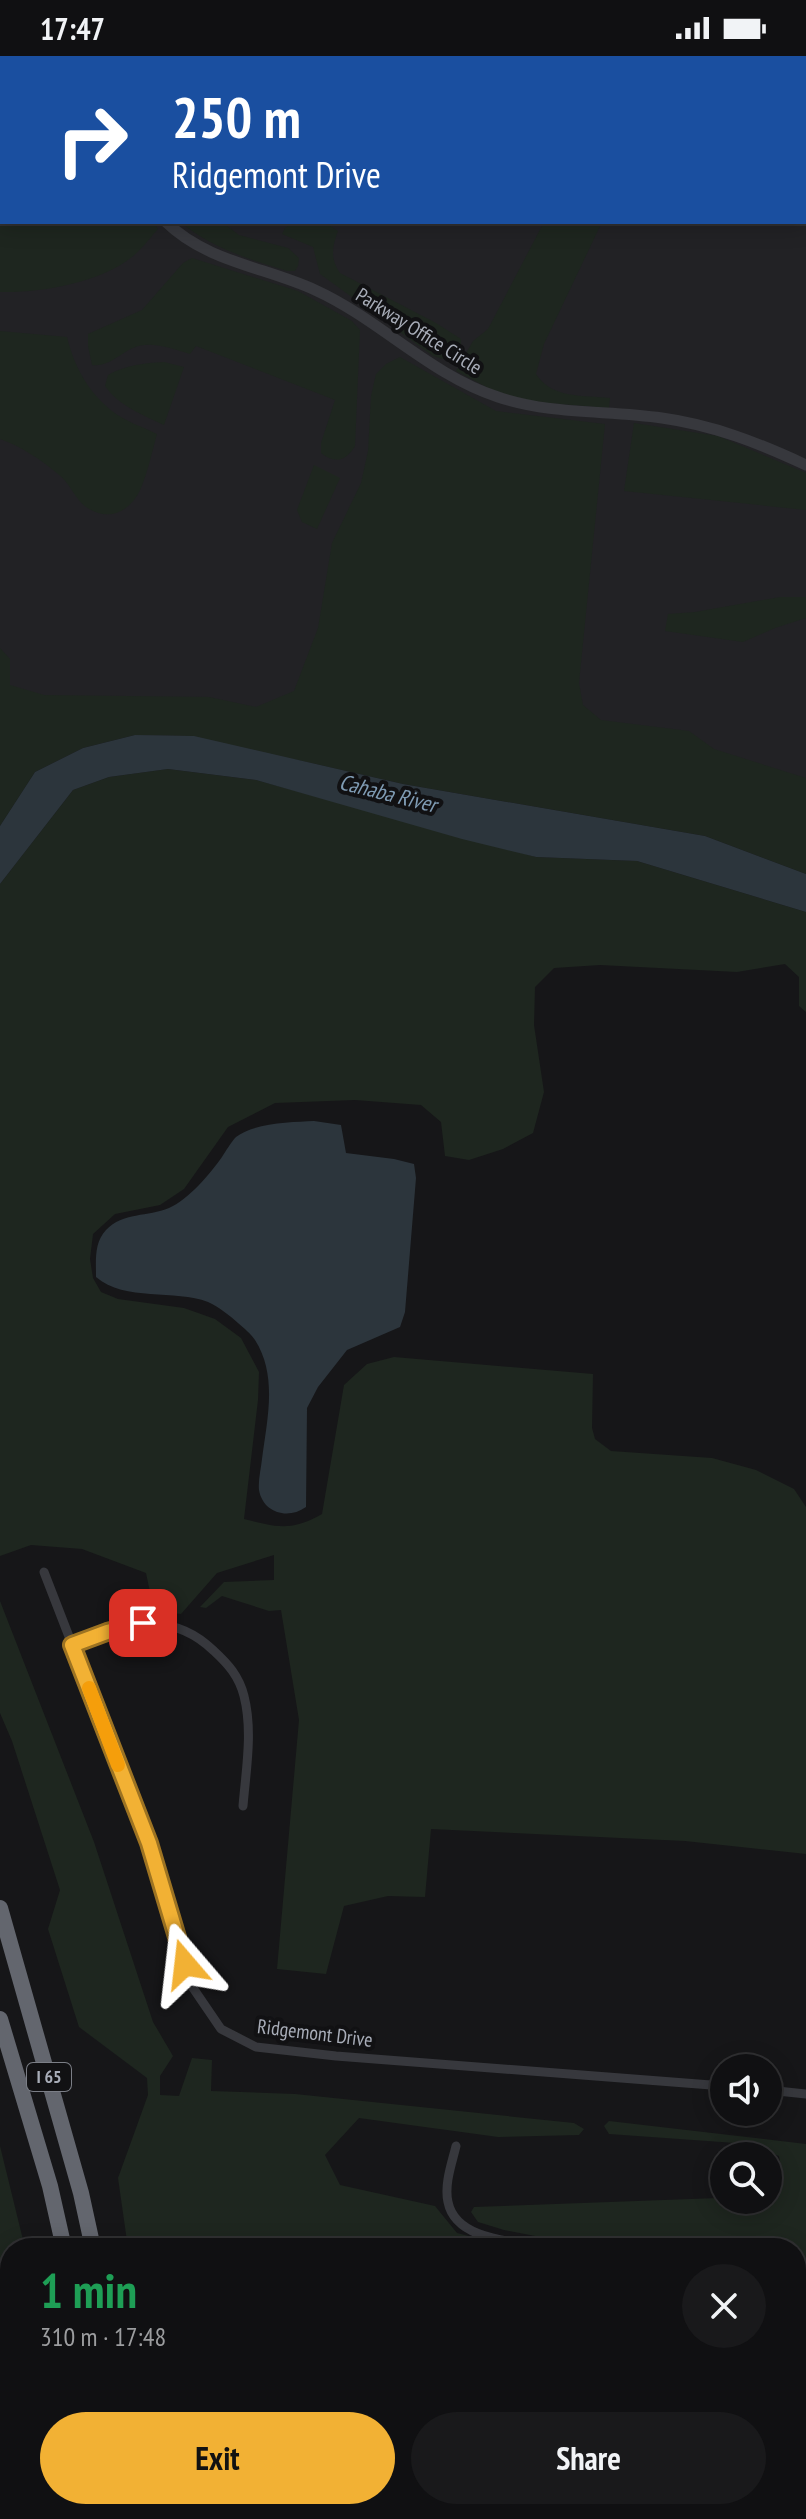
<!DOCTYPE html>
<meta charset="utf-8">
<style>
body{margin:0;font-family:"PT Sans Narrow",sans-serif;background:#19191b;color:#f1f3f6;height:100vh;display:flex;flex-direction:column;font-size:30px;white-space:nowrap}
*{box-sizing:border-box;margin:0}
p{font-size:26px;color:#9c9d9f}
.icon{flex:none;width:44px;height:44px;fill:none;stroke:currentColor;stroke-width:2;stroke-linecap:round;stroke-linejoin:round}
.map{position:relative;flex:1;overflow:hidden}
.drawer{position:absolute;left:0px;top:2182px;width:806px;height:282px;display:flex;flex-direction:column;background:#101012;border-radius:32px 32px 0 0;box-shadow:0 4px 20px #0003,0 0 0 2px #303032}
.drawer>*{flex:none}
.guide{position:absolute;left:0px;top:0px;width:806px;height:168px;box-shadow:0 4px 20px #0003,0 0 0 2px #303032;background:#1a4fa0;color:#fff;overflow:hidden}
.fabs{position:absolute;left:710px;top:1998px;display:grid;gap:16px}
.fabs a{display:grid;place-items:center;width:72px;height:72px;border-radius:50%;background:#101012;box-shadow:0 4px 20px #0003,0 0 0 2px #303032;font-size:40px}
.pin{position:absolute;display:grid;place-items:center;width:68px;height:68px;color:#fff;margin:-34px;border-radius:16px;box-shadow:0 4px 12px #0006}
.me{position:absolute;width:88px;margin:-44px;rotate:343deg;stroke-linejoin:round;filter:drop-shadow(0 0 6px #0008)}
.turn{display:flex;align-items:center;gap:28px;height:168px;padding:0 40px;font-size:36px}
.turn .icon{width:104px;height:104px;stroke-width:2.5}
.turn b{display:block;font-size:56px;line-height:68px}
.round{display:grid;place-items:center;flex:none;width:84px;height:84px;border-radius:42px;background:#19191b}
.headline{display:flex;align-items:center;justify-content:space-between;height:136px;padding:0 40px}
h1{font-size:48px;font-weight:600;line-height:60px;color:#1e9e55}
.primary-button{display:flex;gap:16px;margin-top:auto;padding:16px 40px}
.primary-button a{flex:1;height:92px;border-radius:48px;background:#f2b134;color:#111;font-size:32px;font-weight:600;line-height:92px;text-align:center}
.primary-button a+a{background:#19191b;color:#f1f3f6}
.status{display:flex;justify-content:space-between;align-items:center;height:56px;padding:0 40px;background:#101012;direction:ltr}
.status svg{height:22px;fill:currentColor}
.map>svg:first-child{display:block}
.built{fill:#222225;fill-rule:evenodd}
.green{fill:#1e261f}
.water{fill:#2c353c}
.lines{fill:none;stroke-linecap:round;stroke-linejoin:round}
.minor{stroke:#37383d;stroke-width:9}
.tertiary{stroke:#37383d;stroke-width:11}
.motorway{stroke:#63666e;stroke-width:16}
.route-casing{stroke:#9d7322;stroke-width:20}
.route{stroke:#f2b134;stroke-width:14}
.slow{stroke:#f59e0b;stroke-width:14}
.labels{text-anchor:middle;stroke-width:8;stroke-linejoin:round;paint-order:stroke}
.shield{fill:#111113;stroke:#7b7e86;stroke-width:2}
.shield-label{font-size:18px;font-weight:bold;fill:#a8adb8}
.street-label{font-size:20px;fill:#a8adb8;stroke:#111113}
.water-label{font-size:22px;font-style:italic;fill:#7f9bb3;stroke:#111113}
</style>
<div class="status"><b>17:47</b><svg viewBox="0 0 49 12"><path d="M0 12V9h3v3zM5 12V6h3v6zM10 12V3h3v9zM15 12V0h3v12zM26 1h20v11H26zM47 4h2v5h-2z"/></svg></div>
<div class="map">
<svg width="806" height="2463" viewBox="0 0 806 2463">
<rect width="100%" height="100%" fill="#161618"/>
<path class="built" d="M0,0h806v780l-806,-121zM2,2h802v164h-802z"/>
<g class="green">
<path d="M0,87l2,1v78h152l4,7c-8,9 -16,20 -26,28 -33,26 -91,36 -132,35z"/>
<path d="M180,166h42l17,13 49,13 11,10 -1,8 -3,5h-8c-39,-12 -75,-23 -107,-49z"/>
<path d="M293,166h32l13,9c-6,16 -8,27 2,42l96,50 25,16v5l-9,11 -9,4 -10,-3 -102,-74 -11,-8 -7,-27 -31,-13 3,-6z"/>
<path d="M544,166h58l-58,122 -8,30c16,25 47,21 74,24l-1,10 -72,-6 -37,-8 -44,-23 17,-30 15,-12z"/>
<path d="M192,202l106,33 54,30 8,9 -5,116c-9,15 -20,18 -34,7v-10l14,-43 -139,-54 -6,8c-17,-5 -40,-14 -57,-6 -14,6 -24,19 -41,17l-4,-19v-12l54,-24 41,-47z"/>
<path d="M0,275l67,6c7,29 21,55 45,74 12,10 31,16 45,23 -5,18 -9,37 -16,54 -10,23 -32,35 -55,19 -11,-8 -16,-24 -28,-33 -17,-14 -37,-28 -58,-35z"/>
<path d="M400,301l96,54 109,13 -26,259 4,22 18,15 88,11 25,18 92,29v96l-101,-38 -302,-52 -210,-48 -58,-1 -52,13 -48,24 -35,54v-178l10,11v26l34,10 165,2 47,10 38,-16 24,-63 14,-85 29,-60 7,-32 3,-55 5,-22 10,-10z"/>
<path d="M164,306l20,5 -20,58c-21,-10 -45,-19 -59,-39l3,-11c18,-10 36,-12 56,-13z"/>
<path d="M634,367l84,13 88,37v37l-182,-19z"/>
<path d="M314,409l26,13 -23,51 -15,-7 -5,-12z"/>
<path d="M780,541h26v21l-31,10 -32,14 -78,-11 3,-17 27,-2z"/>
<path d="M168,713l88,11 280,77 101,4 169,51v100l-7,-6v-29l-14,-13 -48,8 -137,-7 -46,3 -19,19 -1,38 10,67 -11,41 -30,16 -34,11 -24,-4 -4,-34 -20,-17 -66,-5 -80,3 -47,24 -44,62 -24,16 -45,9 -22,20 -3,25 3,19 8,14 17,7 66,9 31,11 26,19 18,34 -1,28 -14,119c33,8 46,13 78,-5l22,-129 23,-21 27,-7 199,17 -1,54 3,11 16,12 101,7 44,12 38,19 12,18v347l-121,-13 -254,-12 -6,68 -37,-1 -44,10 -18,68 -49,-5 22,-249 -18,-110 -12,1 -47,-15 -16,12 -6,-1 24,-25 50,-2v-25l-57,18 -36,41 -27,-3 -8,-38 -64,-24 -51,-4 -31,11v-672l73,-94 36,-13z"/>
<path d="M0,1545l94,241 59,180 20,34 -13,20v19l19,1 13,-38 20,2 -1,31 84,3 279,29 10,6 -5,6 -81,2 -139,-19 -34,37 15,30 95,21 22,27 60,15h-389l-10,-70 30,-83 -1,-17 -68,-51 -31,-98 12,-39 -48,-149 -12,-28z"/>
<path d="M609,2065l197,23v168l-10,22v-86h-199l-93,-18 -26,-8 -7,-10 3,-5 244,-9 6,-3v5h44v-26l13,-7 -2,-11 -30,-12 -140,-10 -5,-8z"/>
<path d="M0,2090l25,102h-15v102l-10,-53z"/>
<path d="M806,2420v43h-44l6,-9h28v-25z"/>
<path d="M36,2454h48l2,9h-49z"/>
<path d="M179,2454h93v9h-91z"/>
<path d="M536,2454h181l-5,9h-169z"/>
</g>
<g class="water">
<path d="M135,679l59,1 209,48 302,52 101,38v38l-169,-51 -101,-4 -74,-18 -206,-59 -88,-11 -59,8 -36,13 -73,94v-58l35,-54 48,-24z"/>
<path d="M314,1065l27,4 5,28 48,6 20,5 2,14 -11,134 -5,15 -53,23 -29,37 -11,21 -1,99c-18,13 -43,6 -47,-17 -1,-10 2,-21 3,-31 5,-39 16,-83 -7,-119 -4,-6 -11,-12 -17,-17 -9,-8 -19,-16 -30,-21 -33,-13 -83,0 -112,-25 0,-17 -2,-34 10,-47 17,-18 42,-13 63,-22 19,-8 41,-34 53,-51 4,-6 9,-15 14,-20 18,-14 56,-15 78,-16z"/>
</g>
<g class="lines">
<g class="minor">
<path d="M44,1516l105,271 42,142 30,44 35,18 80,9 388,30"/>
<path d="M72,1589c52,-19 97,-38 142,6 14,13 25,25 30,45 9,35 2,74 -1,110"/>
<path d="M768,2034l38,4"/>
<path d="M456,2090c-4,17 -12,38 -8,56 8,40 69,39 102,46"/>
<path d="M796,2320l10,-23"/>
<path d="M0,2345l10,59"/>
<path d="M796,2374l10,4"/>
<path d="M796,2385l10,4"/>
<path d="M19,2454l1,9"/>
<path d="M324,2454v9"/>
<path d="M735,2463l3,-9"/>
</g>
<g class="tertiary">
<path d="M114,0v2"/>
<path d="M166,166c41,40 99,45 149,68 64,29 115,85 183,107 53,18 109,13 164,21 51,7 97,25 144,47"/>
</g>
<g class="motorway">
<path d="M0,1852l81,285 12,55"/>
<path d="M0,1963l50,167 14,62"/>
<path d="M118,2454l2,9"/>
<path d="M146,2454l2,9"/>
</g>
</g>
<g class="lines">
<g class="route-casing">
<path id="route" d="M143,1567l-36,9 -35,13 77,198 36,121"/>
</g>
<use href="#route" class="route"/>
<path class="slow" d="M89,1632l29,77"/>
</g>
<g class="labels">
<rect class="shield" x="27" y="2007" width="44" height="28" rx="6"/>
<g class="shield-label">
<text x="49" y="2027">I 65</text>
</g>
<g class="street-label">
<text transform="translate(419 275) rotate(32)" y="7">Parkway Office Circle</text>
<text transform="translate(315 1977) rotate(7)" y="7">Ridgemont Drive</text>
</g>
<g class="water-label">
<text transform="translate(388 737) rotate(14)" y="8">Cahaba River</text>
</g>
</g>
</svg>
<div class="fabs">
<a><svg class="icon" aria-label="sound" viewBox="0 0 24 24"><path d="M4 9h4l5-4v14l-5-4H4zM17 9q2 3 0 6"/></svg></a>
<a><svg class="icon" aria-label="search" viewBox="0 0 24 24"><circle cx="10" cy="10" r="6"/><path d="M15 15l6 6"/></svg></a>
</div>
<div class="pin" style="left:143px;top:1567px;background:#d93025"><svg class="icon" aria-label="arrive" viewBox="0 0 24 24"><path d="M6 21V4h12l-3 4 3 4H6"/></svg></div>
<svg class="me" style="left:185px;top:1908px" viewBox="-20 -20 40 40"><path d="M0-17L14 15 0 8-14 15z" fill="#f2b134" stroke="#fff" stroke-width="4"/></svg>
<div class="guide">
<div class="turn"><svg class="icon" aria-label="right" viewBox="0 0 24 24"><path d="M7 20v-9h11M14 6l5 5-5 5"/></svg><div><b>250 m</b>Ridgemont Drive</div></div>
</div>
<section class="drawer">
<div class="headline"><div><h1>1 min</h1><p>310 m · 17:48</p></div><a class="round"><svg class="icon" aria-label="close" viewBox="0 0 24 24"><path d="M6 6l12 12M18 6L6 18"/></svg></a></div>
<div class="primary-button"><a>Exit</a><a>Share</a></div>
</section>
</div>
